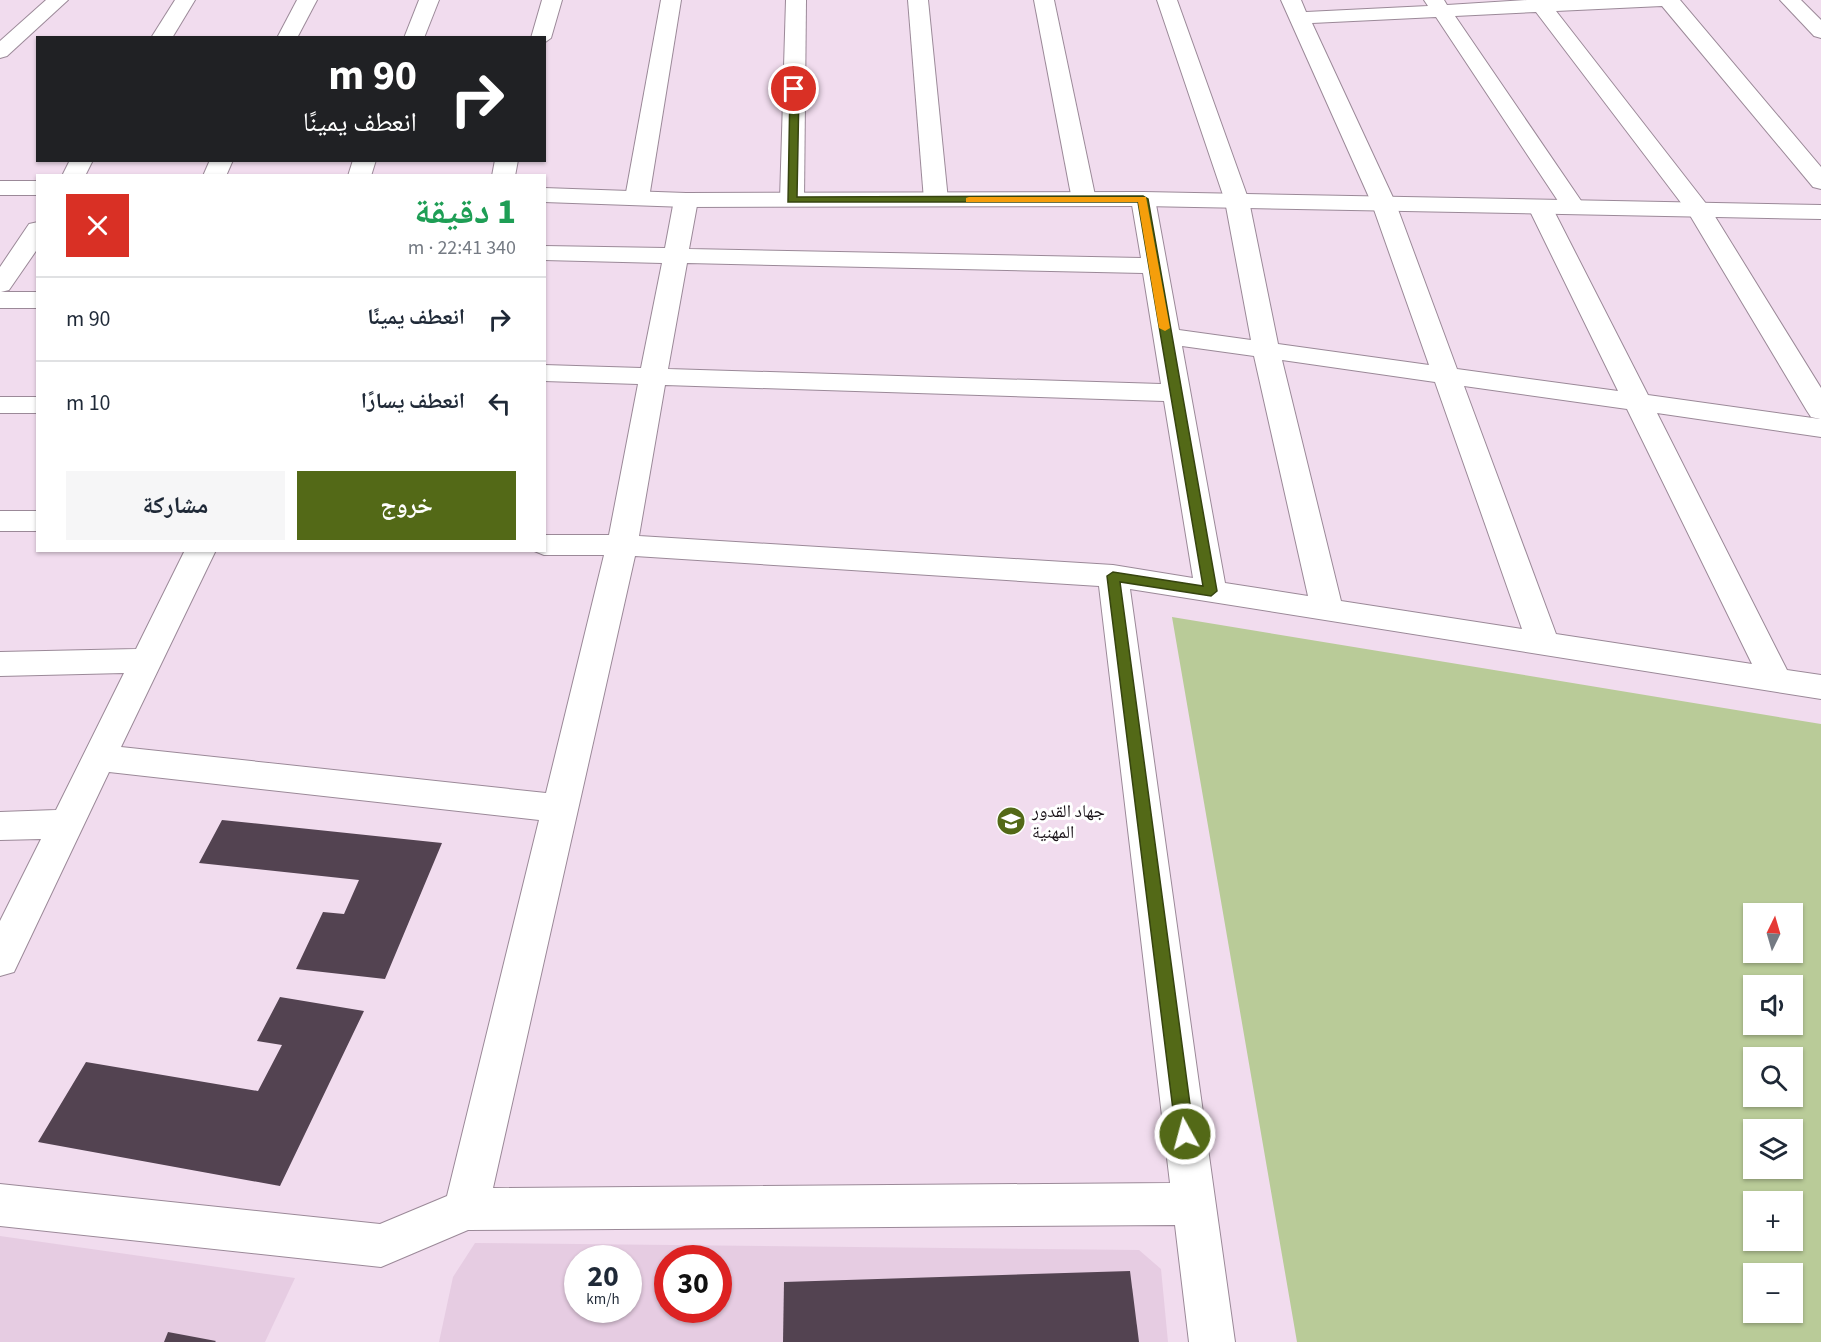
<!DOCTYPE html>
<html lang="ar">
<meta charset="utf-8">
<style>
body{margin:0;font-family:"Source Sans 3","Noto Naskh Arabic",sans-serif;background:#f6f6f7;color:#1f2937;direction:rtl;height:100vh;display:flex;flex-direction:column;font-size:22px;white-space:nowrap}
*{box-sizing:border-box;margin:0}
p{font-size:20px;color:#747a83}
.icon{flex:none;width:33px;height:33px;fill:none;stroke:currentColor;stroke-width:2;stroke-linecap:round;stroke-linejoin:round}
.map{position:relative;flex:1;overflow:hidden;direction:ltr}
.sheet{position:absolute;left:36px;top:174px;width:510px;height:378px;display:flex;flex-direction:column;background:#fff;border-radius:0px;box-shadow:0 2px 4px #0004;direction:rtl}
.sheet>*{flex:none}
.banner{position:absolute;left:36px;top:36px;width:510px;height:126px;border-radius:0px;box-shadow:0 2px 4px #0004;direction:rtl;background:#202124;color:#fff;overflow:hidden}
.needle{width:39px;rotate:5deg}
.controls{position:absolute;left:1743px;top:903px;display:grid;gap:12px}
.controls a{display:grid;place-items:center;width:60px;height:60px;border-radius:0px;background:#fff;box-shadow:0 2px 4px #0004;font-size:30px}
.speed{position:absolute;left:564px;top:1245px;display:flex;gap:12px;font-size:30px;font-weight:700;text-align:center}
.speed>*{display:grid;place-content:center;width:78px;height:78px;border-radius:50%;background:#fff;box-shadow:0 2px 4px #0004;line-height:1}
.speed small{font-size:15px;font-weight:400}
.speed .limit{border:9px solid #d22;background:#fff;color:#111}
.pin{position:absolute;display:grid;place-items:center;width:51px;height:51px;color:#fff;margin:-26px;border:3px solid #fff;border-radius:50%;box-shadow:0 2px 6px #0007}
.me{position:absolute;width:66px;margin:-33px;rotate:353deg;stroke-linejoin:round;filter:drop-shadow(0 0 4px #0008)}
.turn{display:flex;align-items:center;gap:21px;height:126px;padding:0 30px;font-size:27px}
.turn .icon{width:78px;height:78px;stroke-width:2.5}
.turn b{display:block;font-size:42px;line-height:51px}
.round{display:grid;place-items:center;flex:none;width:63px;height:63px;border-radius:0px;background:#f6f6f7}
.head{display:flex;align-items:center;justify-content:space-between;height:102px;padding:0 30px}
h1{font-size:36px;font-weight:700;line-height:45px;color:#1e9e55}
.primary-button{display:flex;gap:12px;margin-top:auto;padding:12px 30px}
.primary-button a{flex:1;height:69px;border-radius:0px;background:#536917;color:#fff;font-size:24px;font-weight:700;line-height:69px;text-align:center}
.primary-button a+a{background:#f6f6f7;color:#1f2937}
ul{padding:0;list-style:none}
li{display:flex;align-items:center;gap:18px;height:84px;padding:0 30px;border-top:2px solid #e0e1e3}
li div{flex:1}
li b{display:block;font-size:22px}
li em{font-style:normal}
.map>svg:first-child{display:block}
.built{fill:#e6cce2;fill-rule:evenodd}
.green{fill:#b9cb98;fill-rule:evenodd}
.building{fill:#534351}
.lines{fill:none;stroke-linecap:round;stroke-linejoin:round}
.minor-casing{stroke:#9b8998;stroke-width:2}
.tertiary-casing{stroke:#9b8998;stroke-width:2}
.minor{fill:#fff;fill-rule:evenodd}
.tertiary{fill:#fff;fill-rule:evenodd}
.route{fill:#536917;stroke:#36440f;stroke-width:1.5}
.slow{fill:#f59e0b}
.labels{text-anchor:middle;stroke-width:6;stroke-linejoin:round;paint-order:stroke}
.poi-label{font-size:18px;fill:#1a1319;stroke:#fff;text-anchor:start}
</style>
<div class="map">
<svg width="1821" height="1342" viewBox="0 0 1821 1342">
<rect width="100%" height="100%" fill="#f1dcee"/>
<g class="built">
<path d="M0,1236l295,42 -30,64h-265z"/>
<path d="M475,1243l664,7 22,19 7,73h-729l14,-65zM578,1258h50v52h-50zM668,1258h50v52h-50z"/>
</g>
<path class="green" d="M1172,617l649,107v618h-524zM1754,914h38v38h-38zM1754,986h38v38h-38zM1754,1058h38v38h-38zM1754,1130h38v38h-38zM1754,1202h38v38h-38zM1754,1274h38v38h-38z"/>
<g class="building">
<path d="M222,820l220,23 -57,136 -89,-10 27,-57 21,2 15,-34 -160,-17z"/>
<path d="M280,997l84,14 -84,175 -242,-44 48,-80 172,29 24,-46 -25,-4z"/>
<path d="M1130,1271l9,71h-356l1,-60z"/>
<path d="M168,1332l48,9 -1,1h-51z"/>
</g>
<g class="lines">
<g class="minor-casing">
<g id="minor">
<path d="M46,0h22l-61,56 -7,2v-17z"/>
<path d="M175,0h20l-23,38h-21z"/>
<path d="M297,0h20l-20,38h-20z"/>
<path d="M419,0h20l-15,38h-20z"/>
<path d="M542,0h20l-11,38 -7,5v-5h-13z"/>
<path d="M661,0h20l-32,198 -4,5h-16l-4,-5z"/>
<path d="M786,0h20l-2,200 -4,5h-16l-4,-5z"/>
<path d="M908,0h20l20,200 -4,5h-16l-4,-5z"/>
<path d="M1034,0h20l42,200 -4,5h-16l-4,-5z"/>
<path d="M1157,0h20l72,201 29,143 151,21 -57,-161 -91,-204h20l5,12 122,-6 -4,-6h20l3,5 80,-5h153l141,167v22l-8,-2 -151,-181 -106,5 155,199 110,178v49l-164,-24 130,257 34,5v24l-691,-110 105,753h-46l-14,-117 -707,5 -87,37 -381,-41v-42l380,40 67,-28 92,-376 -430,-48 -95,200 -14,4v-55l41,-82 -41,1v-28l56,-2 68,-137 -124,3v-24l136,-3 49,-99h31l-95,197 425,46 58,-238h-60l-12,-5h12v-15h65l29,-151 -94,-3v-16l97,3 21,-105 -118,-3v-14l121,2 9,-48 4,-5h16l4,5 -9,49 452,9 -10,-59 4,-5h16l4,5 24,131 72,10 -26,-139zM1536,12l152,200 119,199 4,6 9,2 -172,-24 -96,-188 -4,-5h-16l-4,5 90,184 -161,-22 -61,-165 -84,-181 124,-6 130,196h16l4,-5 -131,-192zM687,263l456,10 18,111 -493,-15zM1182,346l72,10 54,240 -83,-13zM1282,360l153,22 87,247 -181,-28zM665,385l499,16 29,177 -80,-13 -474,-29zM1464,386l163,23 125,255 -196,-30zM635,556l464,30 71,597 -677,5z"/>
<path d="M1780,0h21l20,20v18l-7,-2z"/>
<path d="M70,160h23l-8,16h-23z"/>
<path d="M210,160h23l-7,16h-23z"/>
<path d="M353,160h23l-5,16h-23z"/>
<path d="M495,160h23l-3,16h-23z"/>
<path d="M38,222v26l-29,42 -8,2h37v16h-38v-41l29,-43z"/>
<rect x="0" y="397" width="38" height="16"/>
<rect x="0" y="511" width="38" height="20"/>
</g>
</g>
<g class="tertiary-casing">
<g id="tertiary">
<rect x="0" y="181" width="38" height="14"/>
<path d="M544,188l142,5 457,-1 678,13v14l-678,-13 -457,1 -142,-5z"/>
</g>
</g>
<use href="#minor" class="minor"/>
<use href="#tertiary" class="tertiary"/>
</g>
<path class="route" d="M794,86l5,3 -2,108 346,-1 5,3 69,392 -6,5 -91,-14 74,552 -3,6 -6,2 -6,-2 -3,-6 -69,-558 6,-4 90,14 -65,-384h-350l2,-113z"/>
<path class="slow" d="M969,197h177l24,131 -5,3 -6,-3 -21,-126h-172v-4z"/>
<defs>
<g id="school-disc" transform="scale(1.5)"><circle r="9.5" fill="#536917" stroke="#fff"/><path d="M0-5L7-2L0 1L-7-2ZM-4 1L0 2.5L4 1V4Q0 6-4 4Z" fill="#fff"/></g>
</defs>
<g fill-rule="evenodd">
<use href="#school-disc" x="1011" y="821"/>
</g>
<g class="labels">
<g class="poi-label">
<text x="1032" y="817">جهاد القدور<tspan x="1032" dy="21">المهنية</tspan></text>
</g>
</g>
</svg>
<div class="controls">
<a><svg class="needle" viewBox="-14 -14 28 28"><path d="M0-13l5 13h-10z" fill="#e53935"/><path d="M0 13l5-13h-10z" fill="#747a83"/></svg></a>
<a><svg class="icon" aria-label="sound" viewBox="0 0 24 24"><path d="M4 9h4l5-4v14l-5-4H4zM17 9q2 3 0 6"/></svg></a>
<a><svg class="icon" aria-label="search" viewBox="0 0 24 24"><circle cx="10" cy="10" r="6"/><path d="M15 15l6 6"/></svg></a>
<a><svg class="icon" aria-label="layers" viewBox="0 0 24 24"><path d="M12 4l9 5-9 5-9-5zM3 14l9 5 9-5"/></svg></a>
<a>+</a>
<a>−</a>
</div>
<div class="speed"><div>20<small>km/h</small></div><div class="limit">30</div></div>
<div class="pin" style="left:794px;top:89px;background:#d93025"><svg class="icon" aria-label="arrive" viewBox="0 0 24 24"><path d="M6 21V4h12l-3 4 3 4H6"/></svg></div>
<svg class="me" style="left:1185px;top:1134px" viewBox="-20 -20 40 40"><circle r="17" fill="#536917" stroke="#fff" stroke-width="3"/><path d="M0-11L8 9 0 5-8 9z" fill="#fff"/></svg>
<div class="banner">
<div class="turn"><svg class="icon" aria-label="right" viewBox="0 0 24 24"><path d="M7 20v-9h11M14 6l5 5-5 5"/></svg><div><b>90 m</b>انعطف يمينًا</div></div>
</div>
<section class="sheet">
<div class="head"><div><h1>1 دقيقة</h1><p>340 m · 22:41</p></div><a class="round" style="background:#d93025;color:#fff"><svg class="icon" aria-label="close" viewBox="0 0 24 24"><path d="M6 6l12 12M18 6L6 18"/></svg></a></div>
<ul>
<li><svg class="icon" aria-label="right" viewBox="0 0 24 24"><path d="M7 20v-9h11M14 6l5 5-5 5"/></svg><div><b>انعطف يمينًا</b></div><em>90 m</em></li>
<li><svg class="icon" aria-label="left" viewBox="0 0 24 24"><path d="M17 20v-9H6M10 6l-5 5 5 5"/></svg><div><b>انعطف يسارًا</b></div><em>10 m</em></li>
</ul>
<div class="primary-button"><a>خروج</a><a>مشاركة</a></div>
</section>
</div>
